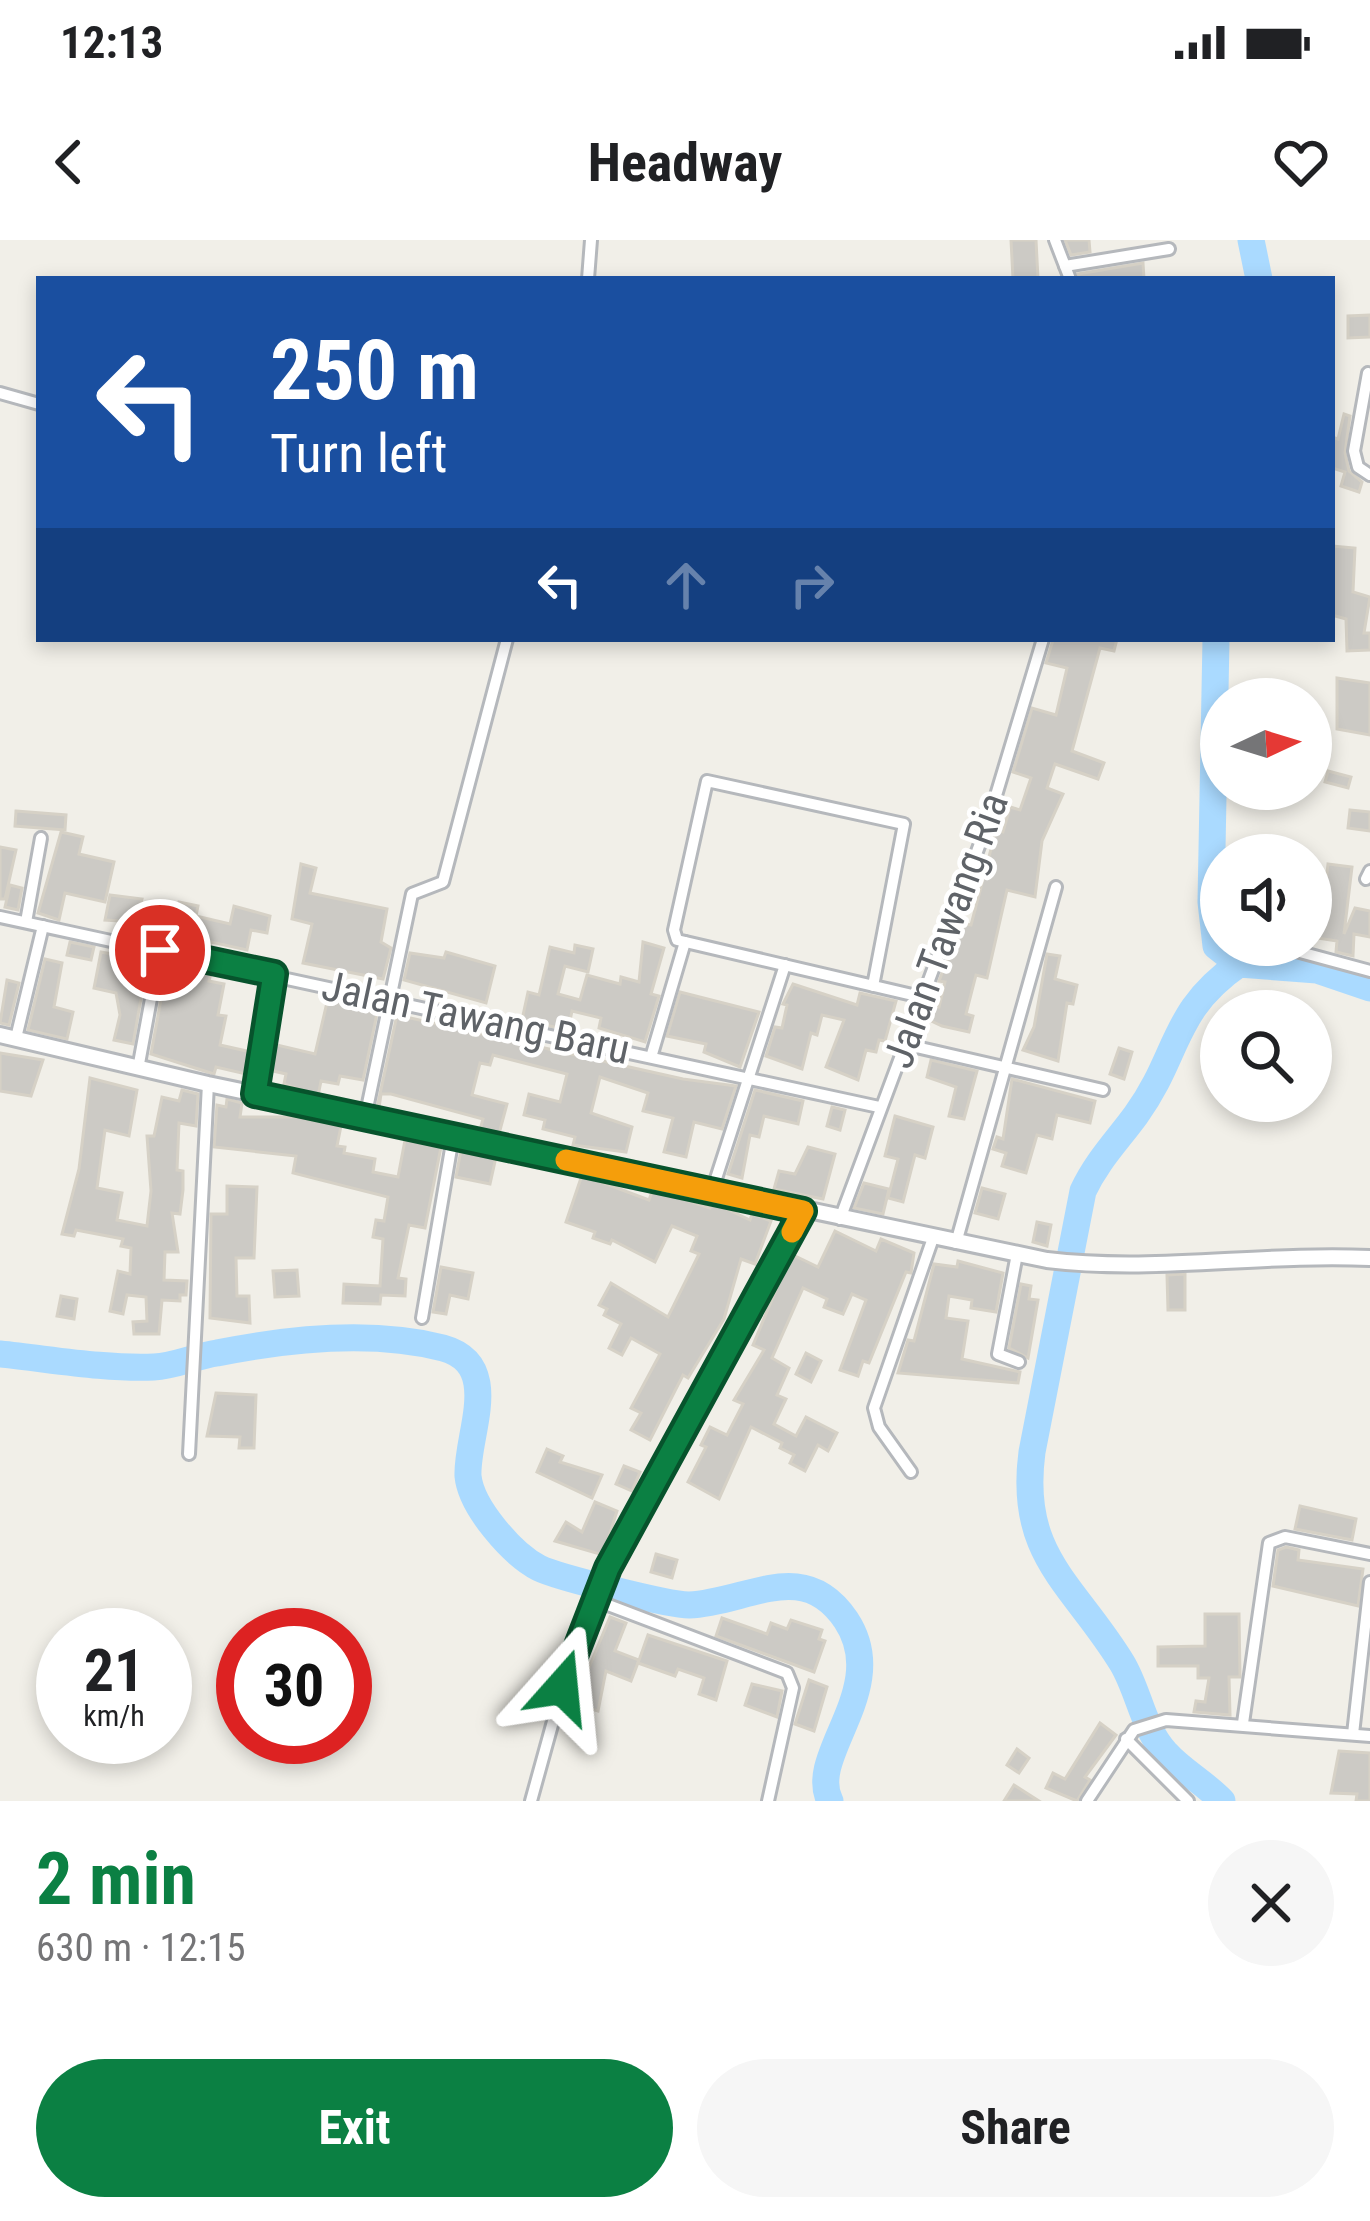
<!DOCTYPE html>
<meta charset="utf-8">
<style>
body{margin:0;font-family:"Roboto Condensed",sans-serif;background:#f6f6f6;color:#202124;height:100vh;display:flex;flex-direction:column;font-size:45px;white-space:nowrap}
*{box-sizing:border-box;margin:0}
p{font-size:39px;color:#757577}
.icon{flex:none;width:66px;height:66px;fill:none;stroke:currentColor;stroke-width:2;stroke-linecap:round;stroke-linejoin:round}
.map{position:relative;height:1561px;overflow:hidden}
.sheet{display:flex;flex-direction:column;background:#fff;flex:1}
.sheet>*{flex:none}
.top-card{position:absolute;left:36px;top:36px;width:1299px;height:366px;border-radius:0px;box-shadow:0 6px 18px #0003;background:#1a4fa0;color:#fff;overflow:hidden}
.needle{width:78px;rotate:86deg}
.buttons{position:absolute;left:1200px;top:438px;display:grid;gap:24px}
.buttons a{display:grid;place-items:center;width:132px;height:132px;border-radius:50%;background:#fff;box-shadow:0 6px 18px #0003;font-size:60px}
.speed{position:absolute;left:36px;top:1368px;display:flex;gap:24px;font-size:60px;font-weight:700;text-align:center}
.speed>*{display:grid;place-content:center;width:156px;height:156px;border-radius:50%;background:#fff;box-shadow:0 6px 18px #0003;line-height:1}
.speed small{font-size:30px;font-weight:400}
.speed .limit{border:18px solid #d22;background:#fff;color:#111}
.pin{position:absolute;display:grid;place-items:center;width:102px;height:102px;color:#fff;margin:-51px;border:6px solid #fff;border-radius:50%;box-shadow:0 3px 12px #0007}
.me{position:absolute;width:132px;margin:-66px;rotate:18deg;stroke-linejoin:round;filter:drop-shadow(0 0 9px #0008)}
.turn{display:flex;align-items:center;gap:42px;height:252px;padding:0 36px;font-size:54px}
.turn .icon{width:156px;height:156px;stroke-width:2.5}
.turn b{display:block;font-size:84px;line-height:102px}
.lanes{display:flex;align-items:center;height:114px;padding:0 36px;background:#0003;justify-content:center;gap:60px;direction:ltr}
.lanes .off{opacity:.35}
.round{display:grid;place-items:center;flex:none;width:126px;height:126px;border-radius:63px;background:#f6f6f6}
.summary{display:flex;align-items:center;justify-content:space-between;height:204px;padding:0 36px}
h1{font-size:72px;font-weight:700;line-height:90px;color:#0b8043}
.action{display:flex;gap:24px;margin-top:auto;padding:24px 36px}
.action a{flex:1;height:138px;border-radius:72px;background:#0b8043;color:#fff;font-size:48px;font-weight:700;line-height:138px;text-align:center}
.action a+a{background:#f6f6f6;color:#202124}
.status{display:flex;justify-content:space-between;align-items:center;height:84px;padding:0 60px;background:#fff;direction:ltr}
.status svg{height:33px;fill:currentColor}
header{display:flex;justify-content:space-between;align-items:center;height:156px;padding:0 36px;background:#fff;font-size:54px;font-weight:700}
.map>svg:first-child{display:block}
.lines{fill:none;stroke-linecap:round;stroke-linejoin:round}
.river{stroke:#aadaff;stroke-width:27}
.building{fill:#cccac5;stroke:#d6d1c6;stroke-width:3}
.minor-casing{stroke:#b5b8bc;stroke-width:16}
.tertiary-casing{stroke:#b5b8bc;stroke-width:20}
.minor{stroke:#fff;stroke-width:10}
.tertiary{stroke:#fff;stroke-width:14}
.route-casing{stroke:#07532c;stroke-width:30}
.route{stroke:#0b8043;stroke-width:21}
.slow{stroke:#f59e0b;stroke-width:21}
.labels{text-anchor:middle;stroke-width:9;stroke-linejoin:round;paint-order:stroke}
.street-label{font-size:42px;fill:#5f6368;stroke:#fff}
</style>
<div class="status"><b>12:13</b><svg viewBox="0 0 49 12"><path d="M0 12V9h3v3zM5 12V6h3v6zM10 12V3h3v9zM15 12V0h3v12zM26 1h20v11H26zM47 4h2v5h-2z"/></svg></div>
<header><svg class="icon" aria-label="back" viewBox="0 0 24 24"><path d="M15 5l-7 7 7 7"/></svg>Headway<svg class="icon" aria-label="heart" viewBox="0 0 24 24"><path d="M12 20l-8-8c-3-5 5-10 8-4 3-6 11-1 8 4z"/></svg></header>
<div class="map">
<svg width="1370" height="1561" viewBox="0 0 1370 1561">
<rect width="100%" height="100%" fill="#f1efe8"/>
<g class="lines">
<g class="river">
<path d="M1251,0l8,39"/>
<path d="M1216,399l-5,263 5,44 23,18"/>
<path d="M0,1114c50,5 104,15 154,13 21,-1 42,-11 63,-14 70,-14 156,-23 226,-5 61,17 23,87 25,128 3,31 44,78 71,92 18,9 130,37 150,37 58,-2 114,-49 157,15 46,69 -40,135 -16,181"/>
<path d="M1222,1561c-17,-18 -40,-30 -56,-48 -23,-24 -27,-62 -44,-90 -49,-80 -104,-107 -90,-211l51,-261c14,-30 34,-50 53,-76 44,-61 35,-104 103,-151l78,6 53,18"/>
</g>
</g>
<g class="building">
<path d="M1011,0h25l2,39h-25z"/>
<path d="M1065,0h24l1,12 -19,3z"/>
<path d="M1143,23l1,16h-64l-2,-5z"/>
<path d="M1370,75v22l-22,1v-22z"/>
<path d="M1344,174l6,2 -5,37 4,18 13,11 -3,10 -18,-6 4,-14 -13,-4v-31l6,2z"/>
<path d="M1332,306l23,2 -2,44 17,5 -6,36h6v17l-23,1 -1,-32 -14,-4z"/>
<path d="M1069,399h48l-3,12 -14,-3 -28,103 32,12 -6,16 -43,-15 -8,24 16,6 -21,47 -7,56 -28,-7 -20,88 -11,-3 -10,39 7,2 -4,16 -27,-6 -17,-8 5,-13 9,2 6,-25 -6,-1 22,-58 10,2 25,-95 7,2 7,-25 10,3 11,-32 -18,-6 19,-64 24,7 11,-47 -21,-5 7,-23z"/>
<path d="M1337,438l33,5v52l-33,-6z"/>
<path d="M1328,531l23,6 -3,11 -23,-6z"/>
<path d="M1350,570l20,2v19l-22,-3z"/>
<path d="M16,571l50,4 -1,15 -50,-4z"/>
<path d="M61,592l22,5 -4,17 35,8 -9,40 -40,-9 -6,27 -21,-7z"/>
<path d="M0,607l16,3 -11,49h-5z"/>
<path d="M301,624l15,4 -6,25 77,16 -6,33 10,6 -8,31 -80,-16 9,-39 -20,-5z"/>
<path d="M1328,624l24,3 -8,67 11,-26 15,3v26l-16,-3 -1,22 -17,-4 1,-11 -26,-4v-57l15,2z"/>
<path d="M10,645l12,3 -4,22 -13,-3z"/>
<path d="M110,655l32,4 -6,23 -31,-2z"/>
<path d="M179,662l19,4 -2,10 34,8 4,-18 36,10 -3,17 -16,-3 -4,20 -36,-8 -2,6 -15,-3 1,-8 -22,-5z"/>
<path d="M70,702l24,5 -3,13 -24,-5z"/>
<path d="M643,702l21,6 -13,46 8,2 -14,46 -46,-14 2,-10 -29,-7 -4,19 -46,-10 6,-28 11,3 11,-48 24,6 1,-8 18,4 -5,23 -23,-6 -7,28 22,6 7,-25 33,9 1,-7 18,5z"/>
<path d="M101,712l17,3 -2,8 30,7 -13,74 -19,-4 6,-25 -4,-22 -22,-5z"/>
<path d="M446,712l49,14 -9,37 -82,-23 6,-27 34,5z"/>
<path d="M1047,714l13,2 -5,23 22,6 -4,19 -6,-1 -9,58 -35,-11 11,-23z"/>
<path d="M45,719l17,4 -8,44 19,5 -6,27 -39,-9z"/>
<path d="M194,729l17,4 -2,8 15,3 -6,31 8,1 -6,29 31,7 -5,22 -30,-7 -2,7 -63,-20 15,-82 27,6z"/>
<path d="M7,740l12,3 -10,42 -9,-2z"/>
<path d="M793,744l64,21 3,-12 36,8 -11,40 -6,-1 -3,12 -10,-2 -8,30 -32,-13 18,-47 -22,-5 -5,20 -6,-2 -9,36 -36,-13 9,-29 7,1 5,-23 -4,-1z"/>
<path d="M680,752l79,20 -19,55 -36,-15 2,-8 -39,-8z"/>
<path d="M328,758l50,11 -15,71 -23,-4 -2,8 -17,-3 -3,15 -34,-12 2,-10 -17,-4 4,-26 42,10z"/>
<path d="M397,775l286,64 53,7 -14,43 -28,-7 -8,35 -22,-5 9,-34 -30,-7 5,-18 -48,-16 -9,36 41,14 -6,25 -53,-7 2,-8 -32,-8 2,-9 -21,-5 5,-21 31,8 7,-28 -74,-19 -3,10 -10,-2 -8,32 35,9 -8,30 -19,-4 3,-11 -92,-25h-10l-2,14h-2z"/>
<path d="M1119,808l13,4 -8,27 -14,-5z"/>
<path d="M0,813l43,7 -12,36 -31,-5z"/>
<path d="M931,820l46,11 -13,48 -15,-3 7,-29 -29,-10z"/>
<path d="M90,838l47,12 -8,46 -24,-6 -8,58 25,5 -5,27 30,6 4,-35 -4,-55h7l8,-39 17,4 3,-11 16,4 -2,32 -17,-3 -2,47 6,1v19l-3,24 -8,-1 6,39h-13l-1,28 23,1 -1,14h-6v6l-18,-1 -3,34h-25l-1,-12 14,-1 -1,-24 -19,-2 -4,19 -13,-3 8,-40 12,3 1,-26 -10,-2 2,-7 -47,-9 -2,6 -12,-2 17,-65z"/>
<path d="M1012,839l83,22 -5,22 -33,-8 -5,24 -15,-4 -11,38 -24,-7 4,-13 -13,-4 4,-12 6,2z"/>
<path d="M755,850l48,11 -5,23 -34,-8 -5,21 -9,-2 -8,43 -14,-4z"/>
<path d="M227,859l15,4 -2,14h58l43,9 -4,20 8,1 -1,6 31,6 -2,13 25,5 7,-37 36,7 -16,81 -16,-3 -11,53 8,1 -1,17 -24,-1 -1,9 -37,-1 1,-19 36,2 3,-47 -10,-2 3,-17 8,1 4,-24 -95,-24 3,-17 -82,-9 3,-42 9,2z"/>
<path d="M832,867l13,3 -5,20 -13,-4z"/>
<path d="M895,876l38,11 -8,31 -10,-3 -12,47 -15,-4 10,-39 -13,-3z"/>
<path d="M808,907l27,7 -12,45 -49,-10 5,-18 16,3z"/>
<path d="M461,910l35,7 -6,27 -34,-7z"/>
<path d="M582,935l67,25 4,-11 57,19 2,-6 38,18 2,-6 19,7 -16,43 -14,-5 -17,60 -36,59 -5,-3 -33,65 -19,-10 10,-17 -10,-5 29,-54 -29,-16 -9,17 -13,-7 12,-24 -17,-9 3,-6 -8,-4 12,-22 57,34 31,-63 -8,-3 6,-15 -25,-10 -17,36 -43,-22 -2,4 -17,-6 2,-6 -29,-10z"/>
<path d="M864,943l25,6 -6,25 -29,-6z"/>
<path d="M227,946l30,1 -3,71h-18l1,38h12l1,27 -40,-5 1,-104h16z"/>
<path d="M982,948l23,6 -7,25 -23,-6z"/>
<path d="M1037,982l14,3 -4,21 -14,-4z"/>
<path d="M835,991l41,20 5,-12 33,14 -3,20 -5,-1 -37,91 -6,-2 -5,15 -18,-6 26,-70 -14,-6 -9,20 -19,-7 3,-8 -24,-11 -31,70 17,10 -12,27 9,4 -12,25 22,12 10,-19 31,16 -9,18 -10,-6 -13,26 -15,-8 4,-8 -14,-7 2,-5 -31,-16 -32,72 -31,-17 18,-35 -5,-2 9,-18 17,8 16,-31 -9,-4 30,-50 -11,-5 38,-91 27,13z"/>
<path d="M958,1021l45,12 -7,39 -25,-4 1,-8 -23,-4 -3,22 22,3 -6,38 58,13 -2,11 -120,-10 10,-33 6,1 20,-77 23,3z"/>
<path d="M441,1027l32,6 -5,26 -18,-4 -4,19 -13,-2z"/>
<path d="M297,1030l2,26 -24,1 -2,-26z"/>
<path d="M1185,1034v36h-17l-1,-35z"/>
<path d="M1021,1044l10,2 -2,13 9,1 -10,58 -19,-10z"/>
<path d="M61,1056l16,3 -3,20 -17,-3z"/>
<path d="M806,1113l15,8 -10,21 -15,-8z"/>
<path d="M216,1153l40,2 -2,53h-15l1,-11 -33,-1z"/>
<path d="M547,1209l16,7 -3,6 42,13 -10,23 -55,-26z"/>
<path d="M624,1226l16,6 -8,19 -16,-7z"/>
<path d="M595,1262l22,9 -14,44 -48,-14 11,-19 16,10z"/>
<path d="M1300,1266l56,13 -4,21 -57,-11z"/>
<path d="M1286,1307l13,3 -1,10 65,9 -5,37 -85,-20 5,-36z"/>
<path d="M656,1314l21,6 -5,18 -21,-6z"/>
<path d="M1205,1374h34l1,63h-11l1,38 -36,-3 2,-11 9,1 4,-24h-11v-12h-40v-19l47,-1z"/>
<path d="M610,1377l16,6 -11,28 24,9 -8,21 -25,-10 -8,40 -18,-6 5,-14 -5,-2z"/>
<path d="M722,1378l45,16 4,-11 16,6 4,-9 31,10 -3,9 6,2 -11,31 -98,-36z"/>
<path d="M648,1395l79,26 -11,39 -17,-6 5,-16 -26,-9 -3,7 -37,-13z"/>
<path d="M809,1440l18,7 -13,44 -19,-7z"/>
<path d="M752,1444l30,7 -5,26 -32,-12z"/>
<path d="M1100,1483l16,12 -31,42 5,3 -13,21 -31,-13 7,-15 12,6z"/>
<path d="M1017,1509l12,9 -10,15 -12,-8z"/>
<path d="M1339,1511l31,2v48h-14l1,-7 -26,-1z"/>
<path d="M1014,1545l25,16h-35z"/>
</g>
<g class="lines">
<g class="minor-casing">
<g id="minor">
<path d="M1055,0l15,39"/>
<path d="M1065,26l104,-17"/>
<path d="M588,39l3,-39"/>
<path d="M1368,133l-14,78 4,16 12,8"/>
<path d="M0,153l39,11"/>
<path d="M1366,639l4,-8"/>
<path d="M0,677l879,190"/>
<path d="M26,682l15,-84"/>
<path d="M1274,705l96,26"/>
<path d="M873,746l31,-162 -197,-43 -33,149 3,10 244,57"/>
<path d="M16,798l27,-112"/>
<path d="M903,804l200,46"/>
<path d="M652,814l33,-112"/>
<path d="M138,829l22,-119"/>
<path d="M255,854l20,-120"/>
<path d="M365,878l47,-224 31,-12 64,-243"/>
<path d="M712,951l73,-226"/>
<path d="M840,979l148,-397 55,-183"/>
<path d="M956,1003l100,-356"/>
<path d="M1017,1014l-19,100 21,8"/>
<path d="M422,1078l31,-181"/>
<path d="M189,1214l19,-370"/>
<path d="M911,1232l-32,-45 -5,-19 59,-170"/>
<path d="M595,1360l192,73 6,15 -25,113"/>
<path d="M1243,1483l26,-180 16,-6 85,17"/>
<path d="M1353,1494l17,-152"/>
<path d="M1126,1499l62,62"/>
<path d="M531,1561l42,-152 34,-81 196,-357"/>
<path d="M1087,1561l47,-71 32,-10 204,16"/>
</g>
</g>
<g class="tertiary-casing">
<path id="tertiary" d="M0,795l208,49 839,176c108,13 214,-7 323,-2"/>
</g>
<use href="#minor" class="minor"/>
<use href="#tertiary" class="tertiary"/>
</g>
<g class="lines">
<g class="route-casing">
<path id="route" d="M160,710l114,24 -19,120 548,117 -195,357 -46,119"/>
</g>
<use href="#route" class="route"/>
<path class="slow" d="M566,920l237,51 -11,21"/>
</g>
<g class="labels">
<g class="street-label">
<text transform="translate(945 690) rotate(-70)" y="15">Jalan Tawang Ria</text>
<text transform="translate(476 777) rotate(12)" y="15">Jalan Tawang Baru</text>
</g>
</g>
</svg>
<div class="buttons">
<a><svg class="needle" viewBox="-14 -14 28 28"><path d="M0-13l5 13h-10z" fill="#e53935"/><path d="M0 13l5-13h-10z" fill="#757577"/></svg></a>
<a><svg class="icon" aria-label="sound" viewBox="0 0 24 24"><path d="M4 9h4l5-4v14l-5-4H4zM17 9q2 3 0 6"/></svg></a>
<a><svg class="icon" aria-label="search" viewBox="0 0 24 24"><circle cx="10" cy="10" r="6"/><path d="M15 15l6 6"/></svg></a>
</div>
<div class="speed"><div>21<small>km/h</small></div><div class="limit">30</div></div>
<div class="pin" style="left:160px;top:710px;background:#d93025"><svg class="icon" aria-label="arrive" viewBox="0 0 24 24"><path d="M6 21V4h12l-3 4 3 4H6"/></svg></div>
<svg class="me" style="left:562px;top:1447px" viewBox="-20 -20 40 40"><path d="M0-17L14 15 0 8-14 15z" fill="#0b8043" stroke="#fff" stroke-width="4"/></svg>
<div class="top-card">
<div class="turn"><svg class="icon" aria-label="left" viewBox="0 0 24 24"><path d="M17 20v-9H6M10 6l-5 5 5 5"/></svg><div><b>250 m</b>Turn left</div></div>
<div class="lanes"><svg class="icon" aria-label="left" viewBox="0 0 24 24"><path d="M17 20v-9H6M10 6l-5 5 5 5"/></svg><svg class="icon off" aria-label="ahead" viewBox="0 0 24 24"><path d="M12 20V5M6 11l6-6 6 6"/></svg><svg class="icon off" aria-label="right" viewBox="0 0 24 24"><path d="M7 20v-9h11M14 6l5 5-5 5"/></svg></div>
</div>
</div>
<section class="sheet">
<div class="summary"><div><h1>2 min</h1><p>630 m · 12:15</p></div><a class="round"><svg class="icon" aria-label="close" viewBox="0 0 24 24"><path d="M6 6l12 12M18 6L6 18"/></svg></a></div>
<div class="action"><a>Exit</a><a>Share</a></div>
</section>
